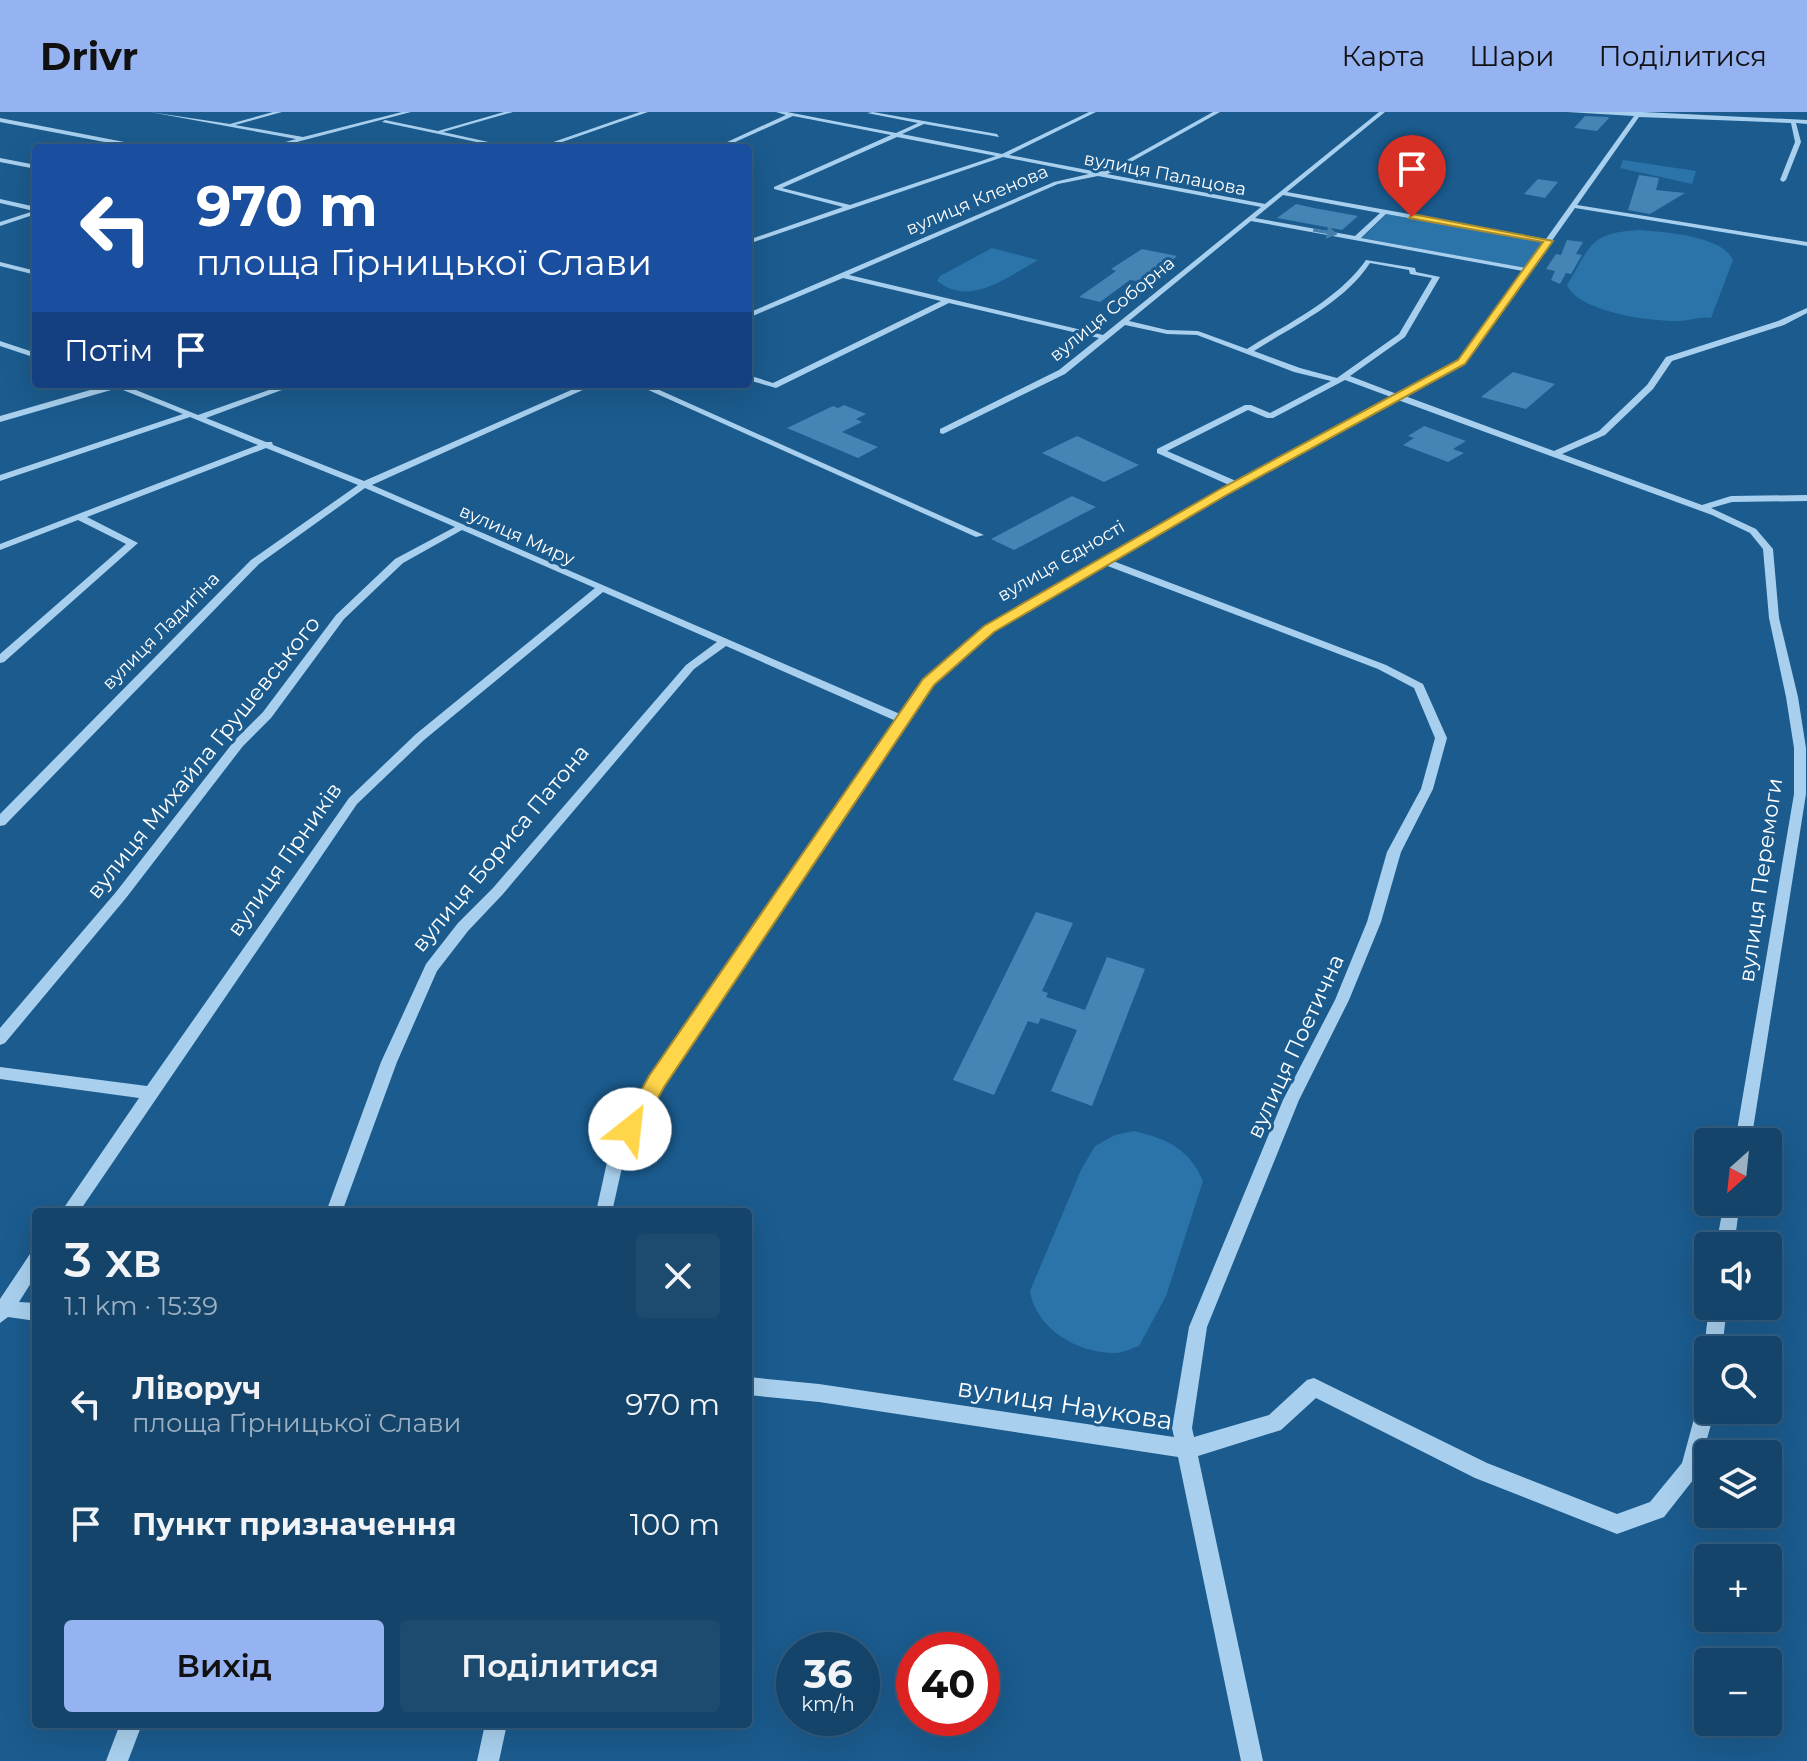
<!DOCTYPE html>
<html lang="uk">
<meta charset="utf-8">
<style>
body{margin:0;font-family:Montserrat,sans-serif;background:#1d4b70;color:#f1f3f6;height:100vh;display:flex;flex-direction:column;font-size:30px;white-space:nowrap}
*{box-sizing:border-box;margin:0}
p{font-size:26px;color:#9db0c1}
.icon{flex:none;width:44px;height:44px;fill:none;stroke:currentColor;stroke-width:2;stroke-linecap:round;stroke-linejoin:round}
.map{position:relative;flex:1;overflow:hidden}
.panel{position:absolute;left:32px;top:1096px;width:720px;height:520px;display:flex;flex-direction:column;background:#14446a;border-radius:8px;box-shadow:0 8px 32px #0002,0 0 0 2px #335c7e}
.panel>*{flex:none}
.hud{position:absolute;left:32px;top:32px;width:720px;height:244px;border-radius:8px;box-shadow:0 8px 32px #0002,0 0 0 2px #335c7e;background:#1a4fa0;color:#fff;overflow:hidden}
.needle{width:52px;rotate:207deg}
.tools{position:absolute;left:1694px;top:1016px;display:grid;gap:16px}
.tools a{display:grid;place-items:center;width:88px;height:88px;border-radius:8px;background:#14446a;box-shadow:0 8px 32px #0002,0 0 0 2px #335c7e;font-size:40px}
.speed{position:absolute;left:776px;top:1520px;display:flex;gap:16px;font-size:40px;font-weight:700;text-align:center}
.speed>*{display:grid;place-content:center;width:104px;height:104px;border-radius:50%;background:#14446a;box-shadow:0 8px 32px #0002,0 0 0 2px #335c7e;line-height:1}
.speed small{font-size:20px;font-weight:400}
.speed .limit{border:12px solid #d22;background:#fff;color:#111}
.pin{position:absolute;display:grid;place-items:center;width:68px;height:68px;color:#fff;margin:-82px -34px;border-radius:50% 50% 50% 0;rotate:-45deg;box-shadow:0 0 8px #0007}
.pin .icon{rotate:45deg}
.me{position:absolute;width:88px;margin:-44px;rotate:29deg;stroke-linejoin:round;filter:drop-shadow(0 0 6px #0008)}
.turn{display:flex;align-items:center;gap:28px;height:168px;padding:0 32px;font-size:36px}
.turn .icon{width:104px;height:104px;stroke-width:2.5}
.turn b{display:block;font-size:56px;line-height:68px}
.then{display:flex;align-items:center;height:76px;padding:0 32px;background:#0003;gap:16px;font-size:30px}
.round{display:grid;place-items:center;flex:none;width:84px;height:84px;border-radius:8px;background:#1d4b70}
.summary{display:flex;align-items:center;justify-content:space-between;height:136px;padding:0 32px}
h1{font-size:48px;font-weight:600;line-height:60px}
.primary-button{display:flex;gap:16px;margin-top:auto;padding:16px 32px}
.primary-button a{flex:1;height:92px;border-radius:8px;background:#95b2f1;color:#111;font-size:32px;font-weight:600;line-height:92px;text-align:center}
.primary-button a+a{background:#1d4b70;color:#f1f3f6}
ul{padding:0;list-style:none}
li{display:flex;align-items:center;gap:24px;height:120px;padding:0 32px}
li div{flex:1}
li b{display:block;font-size:30px}
li em{font-style:normal}
header{display:flex;align-items:center;gap:48px;box-sizing:border-box;height:112px;padding:0 40px;background:#95b2f1;color:#111}
header strong{font-size:38px}
nav{display:flex;gap:44px;margin-inline-start:auto;font-size:28px}
.map>svg:first-child{display:block}
.green{fill:#2b74aa}
.building{fill:#4485b6}
.lines{fill:none;stroke-linecap:round;stroke-linejoin:round}
.minor{fill:#a8d0ee;fill-rule:evenodd}
.oneway{fill:#457eab}
.route{fill:#ffd54a;stroke:#a68a30;stroke-width:2}
.labels{text-anchor:middle;stroke-width:6;stroke-linejoin:round;paint-order:stroke}
.far-street-label{font-size:18px;fill:#fff;stroke:#1b5b8e}
.street-label{font-size:22px;fill:#fff;stroke:#1b5b8e}
.near-street-label{font-size:26px;fill:#fff;stroke:#1b5b8e}
</style>
<header>
<strong>Drivr</strong>
<nav><a>Карта</a><a>Шари</a><a>Поділитися</a></nav>
</header>
<div class="map">
<svg width="1807" height="1649" viewBox="0 0 1807 1649">
<rect width="100%" height="100%" fill="#1b5b8e"/>
<g class="green">
<path d="M1623,48l73,11 -4,13 -72,-16z"/>
<path d="M1387,102l156,28 -20,26 -161,-30z"/>
<path d="M1638,118c25,2 84,5 95,30l-22,58c-10,-2 -20,2 -31,3 -27,1 -102,-9 -113,-36 24,-39 22,-52 71,-55z"/>
<path d="M992,136l46,12c-29,16 -68,48 -101,21l3,-5z"/>
<path d="M1134,1019c34,8 55,18 69,50l-37,115 -27,50c-7,2 -16,7 -24,7 -38,0 -79,-24 -85,-62l51,-121 14,-24 20,-11z"/>
</g>
<g class="building">
<path d="M1585,4l23,1 1,1 -12,13 -23,-3z"/>
<path d="M1639,63l20,3 -3,12 29,3 -35,21 -22,-4z"/>
<path d="M1538,67l20,3 -13,16 -21,-4z"/>
<path d="M1296,92l18,4 44,8 -16,14 -65,-12z"/>
<path d="M1567,128l16,2 -7,12 6,1 -11,19 -5,-1 -6,11 -9,-4 4,-9 -9,-2 10,-15 5,1z"/>
<path d="M1142,137l35,7 -33,26 -14,-2 -30,22 -21,-5 37,-26 -5,-2z"/>
<path d="M1513,260l42,12 -29,25 -45,-12z"/>
<path d="M844,293l22,9 -10,5 6,3 -20,10 36,15 -20,11 -71,-30 46,-22 5,2z"/>
<path d="M1424,314l42,15 -13,8 11,4 -16,9 -45,-17 11,-7 -6,-2z"/>
<path d="M1077,324l62,29 -35,17 -62,-29z"/>
<path d="M1072,384l24,11 -82,43 -23,-11z"/>
<path d="M1036,800l37,11 -31,68 6,2 -2,4 39,13 22,-53 38,12 -53,137 -41,-15 26,-61 -36,-12 -3,6 -10,-3 -34,74 -41,-15z"/>
</g>
<g class="lines">
<g class="minor">
<path d="M150,0l80,12 43,-12h9l-47,13 68,12 99,-25h9l-137,36h-10l32,-9z"/>
<path d="M504,0h9l-70,20 73,16h-11l-123,-26 3,-2 53,11z"/>
<path d="M640,0h8l-103,36h-9z"/>
<path d="M776,0h11l109,21 22,-10 -51,-10 6,-1 124,22 2,3 -75,-13 -22,10 100,20 87,-42h7l-87,43 89,17 11,-2 104,-58h7l-107,60 -6,2 158,30 114,-92h6l-98,80 259,47 88,-123 -67,-4h76l164,8v4l-11,-1 5,19 -15,38 -3,2 -3,-2 15,-38 -4,-19 -152,-6 -62,88 230,37v4l-232,-38 -110,156 -60,32 149,55 45,-20 48,-46 19,-28 112,-36 29,-13v5l-23,12 -112,36 -19,28 -48,46 -43,19 140,51 29,-9 76,-1v6l-75,1 -21,6 45,21 17,20 6,69 19,79 8,51v46l-55,348h-16l59,-348v-46l-8,-51 -17,-79 -6,-69 -13,-16 -38,-18 -314,-115 -169,92 -116,69 273,104 37,19 24,54 -14,51 -32,63 -20,70 -32,78 -50,100 -92,227 -15,101 2,9 75,-22 38,-35 7,-2 173,85 130,51 33,-12 32,-39 19,-70 7,-2v19h7l-18,65 -33,42 -47,17 -142,-56 -159,-80 -35,32 -83,26 65,305h-22l-63,-304 -359,-55 -71,-7v-18l71,7 355,53 -2,-9 17,-101 94,-227 52,-100 32,-78 20,-70 34,-63 14,-51 -21,-50 -36,-19 -273,-104 -112,66 -61,53 -271,403 -36,67 -13,58h-16l13,-59 42,-76 245,-356 -170,-75 -32,23 -191,225 -35,37 -31,40 -40,91 -55,150h-16l55,-150 45,-98 32,-41 35,-35 193,-223 31,-23 -114,-50 -179,148 -67,64 -278,408h-18l78,-114 -139,-19v-12l147,19 202,-288 67,-64 179,-146 -133,-58 -59,33 -59,56 -73,99 -28,28 -117,152 -121,145 -5,2v-17l116,-136 119,-152 28,-28 73,-97 59,-56 60,-32 -90,-39 -106,76 -254,261 -5,1v-12l251,-254 107,-75 -92,-37 -179,69 51,26 -134,119 -4,1v-9l126,-110 -48,-24 -78,30v-6l258,-99 -68,-28 -190,64v-6l183,-61 -65,-26 -118,34v-6l111,-32h16l-1,2 72,29 88,-31h12l-92,34 60,24h6l1,3 91,36 221,-97h11l-224,101 528,229 24,-34 61,-53 244,-142 -72,-32v-4l88,-44h6l19,8 61,-32 -37,-9 -97,-37 -30,-1 -42,-9 -60,49 -122,60 -3,-1v-4l119,-59 40,-32 -150,-35 -173,85 -28,-8v-5l25,8 168,-82 -98,-23 -95,40v-5l306,-131 35,-8 -86,-17 -255,87v-4l95,-33 -69,-18v-2l117,-52 -98,-19 -71,32h-8l72,-33zM897,25l99,19 -146,49 -68,-17zM1098,64l163,31 -158,128 -254,-60 209,-91zM1283,83l97,18 -25,23 -100,-18zM1386,102l158,28 -18,26 -165,-30zM1251,109l272,50 -64,89 -62,34 -47,-18 55,-39 35,-60 -24,-5 -1,-4 -49,-8c-28,40 -78,63 -119,89l-49,-18 -31,-1 -38,-9zM1370,151l39,7 1,4 22,4 -33,56 -62,44 -37,-10 -46,-17c39,-25 90,-48 116,-88zM1345,268l46,17 -155,84 -69,-30 81,-41 19,8h6z"/>
<path d="M0,6l145,28 3,2h-12l-136,-26z"/>
<path d="M404,33l5,3h-7z"/>
<path d="M0,46l36,7v4l-36,-7z"/>
<path d="M0,87l36,8v7l-36,12v-4l34,-11 -34,-8z"/>
<path d="M0,150l36,9v4l-36,-9z"/>
<path d="M0,229l36,12v5l-36,-12z"/>
<path d="M635,272h11l338,151 -8,2z"/>
<path d="M1724,1090h16l-6,44h-18z"/>
<path d="M36,1140v23l-17,27 17,1v18l-28,-4 -8,6v-24l30,-45z"/>
<path d="M1709,1194h18l-5,44h-14v7l-4,-7z"/>
<path d="M120,1612h22l-14,37h-22z"/>
<path d="M485,1612h22l-8,37h-22z"/>
</g>
</g>
<defs><path id="oneway-solid" d="M-6-.8H1V-3.2L6.5 0L1 3.2V.8H-6Z" transform="scale(2)"/></defs>
<use class="oneway" href="#oneway-solid" transform="translate(1325 120) rotate(10)"/>
<path class="route" d="M1412,102l141,27 -88,123 -235,129 -236,139 -60,53 -270,402 -26,48 -8,3 -7,-3 -3,-6 29,-53 274,-397 61,-53 238,-138 236,-128 85,-118 -134,-24z"/>
<g class="labels">
<g class="far-street-label">
<text transform="translate(1165 62) rotate(11)" y="6">вулиця Палацова</text>
<text transform="translate(977 88) rotate(-23)" y="6">вулиця Кленова</text>
<text transform="translate(1112 197) rotate(-39)" y="6">вулиця Соборна</text>
<text transform="translate(517 423) rotate(24)" y="6">вулиця Миру</text>
<text transform="translate(1061 449) rotate(-30)" y="6">вулиця Єдності</text>
<text transform="translate(161 519) rotate(-45)" y="6">вулиця Ладигіна</text>
</g>
<g class="street-label">
<text transform="translate(203 645) rotate(-51)" y="8">вулиця Михайла Грушевського</text>
<text transform="translate(500 736) rotate(-50)" y="8">вулиця Бориса Патона</text>
<text transform="translate(284 747) rotate(-55)" y="8">вулиця Гірників</text>
<text transform="translate(1760 768) rotate(-82)" y="8">вулиця Перемоги</text>
<text transform="translate(1295 934) rotate(-65)" y="8">вулиця Поетична</text>
</g>
<g class="near-street-label">
<text transform="translate(1065 1292) rotate(9)" y="9">вулиця Наукова</text>
</g>
</g>
</svg>
<div class="tools">
<a><svg class="needle" viewBox="-14 -14 28 28"><path d="M0-13l5 13h-10z" fill="#e53935"/><path d="M0 13l5-13h-10z" fill="#9db0c1"/></svg></a>
<a><svg class="icon" aria-label="sound" viewBox="0 0 24 24"><path d="M4 9h4l5-4v14l-5-4H4zM17 9q2 3 0 6"/></svg></a>
<a><svg class="icon" aria-label="search" viewBox="0 0 24 24"><circle cx="10" cy="10" r="6"/><path d="M15 15l6 6"/></svg></a>
<a><svg class="icon" aria-label="layers" viewBox="0 0 24 24"><path d="M12 4l9 5-9 5-9-5zM3 14l9 5 9-5"/></svg></a>
<a>+</a>
<a>−</a>
</div>
<div class="speed"><div>36<small>km/h</small></div><div class="limit">40</div></div>
<div class="pin" style="left:1412px;top:105px;background:#d93025"><svg class="icon" aria-label="arrive" viewBox="0 0 24 24"><path d="M6 21V4h12l-3 4 3 4H6"/></svg></div>
<svg class="me" style="left:630px;top:1017px" viewBox="-20 -20 40 40"><circle r="19" fill="#fff"/><path d="M0-13L10 11 0 6-10 11z" fill="#ffd54a"/></svg>
<div class="hud">
<div class="turn"><svg class="icon" aria-label="left" viewBox="0 0 24 24"><path d="M17 20v-9H6M10 6l-5 5 5 5"/></svg><div><b>970 m</b>площа Гірницької Слави</div></div>
<div class="then">Потім<svg class="icon" aria-label="arrive" viewBox="0 0 24 24"><path d="M6 21V4h12l-3 4 3 4H6"/></svg></div>
</div>
<section class="panel">
<div class="summary"><div><h1>3 хв</h1><p>1.1 km · 15:39</p></div><a class="round"><svg class="icon" aria-label="close" viewBox="0 0 24 24"><path d="M6 6l12 12M18 6L6 18"/></svg></a></div>
<ul>
<li><svg class="icon" aria-label="left" viewBox="0 0 24 24"><path d="M17 20v-9H6M10 6l-5 5 5 5"/></svg><div><b>Ліворуч</b><p>площа Гірницької Слави</p></div><em>970 m</em></li>
<li><svg class="icon" aria-label="arrive" viewBox="0 0 24 24"><path d="M6 21V4h12l-3 4 3 4H6"/></svg><div><b>Пункт призначення</b></div><em>100 m</em></li>
</ul>
<div class="primary-button"><a>Вихід</a><a>Поділитися</a></div>
</section>
</div>
